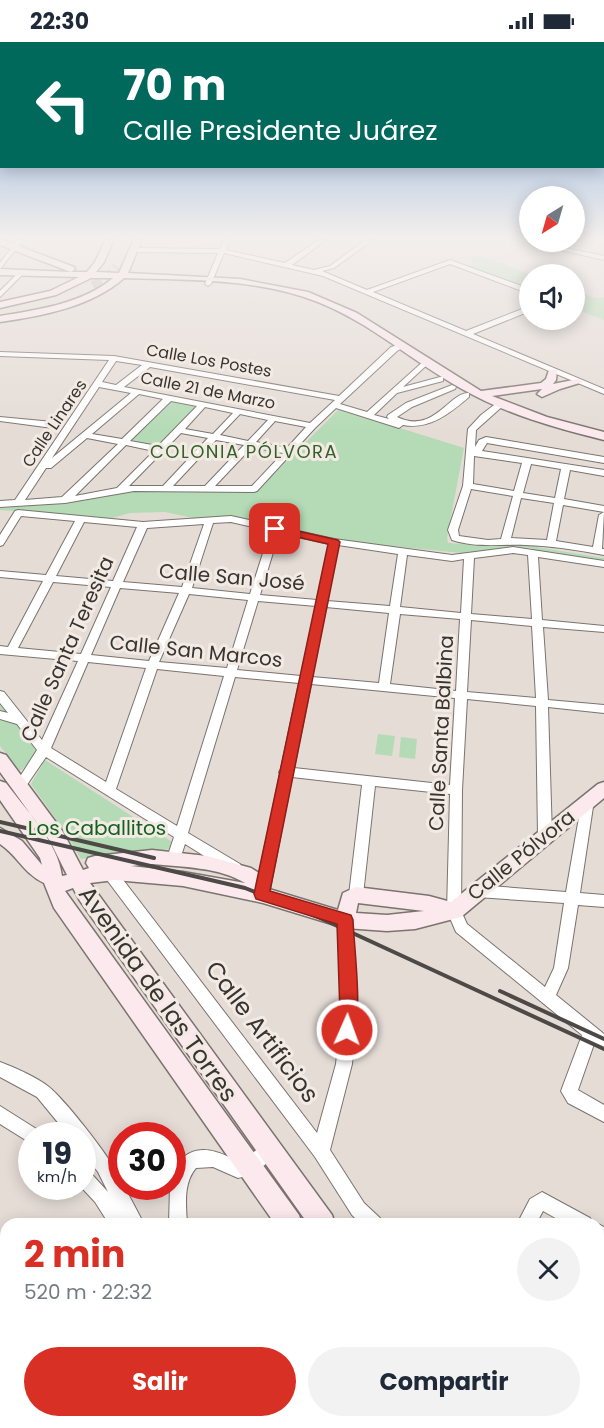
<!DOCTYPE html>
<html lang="es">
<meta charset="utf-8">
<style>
body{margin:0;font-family:Poppins,sans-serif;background:#f2f2f3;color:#1f2937;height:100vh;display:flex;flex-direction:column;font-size:22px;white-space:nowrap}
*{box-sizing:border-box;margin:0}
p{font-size:20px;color:#747a83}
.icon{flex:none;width:33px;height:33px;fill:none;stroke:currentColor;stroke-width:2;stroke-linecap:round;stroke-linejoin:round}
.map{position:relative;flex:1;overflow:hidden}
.sheet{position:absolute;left:0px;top:1176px;width:604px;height:210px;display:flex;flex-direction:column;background:#fff;border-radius:18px 18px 0 0;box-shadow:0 3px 15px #0003}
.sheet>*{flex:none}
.hud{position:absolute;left:0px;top:0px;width:604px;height:126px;box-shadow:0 3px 15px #0003;background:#00695c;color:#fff;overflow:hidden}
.needle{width:39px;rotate:217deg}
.buttons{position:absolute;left:519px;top:144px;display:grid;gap:12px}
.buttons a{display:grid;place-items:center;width:66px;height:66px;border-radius:50%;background:#fff;box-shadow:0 3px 15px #0003;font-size:30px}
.speed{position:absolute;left:18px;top:1080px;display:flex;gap:12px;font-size:30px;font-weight:700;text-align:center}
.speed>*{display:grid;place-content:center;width:78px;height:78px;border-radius:50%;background:#fff;box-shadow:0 3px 15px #0003;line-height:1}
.speed small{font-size:15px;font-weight:400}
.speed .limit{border:9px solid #d22;background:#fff;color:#111}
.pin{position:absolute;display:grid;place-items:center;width:51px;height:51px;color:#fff;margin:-26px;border-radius:12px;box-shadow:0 3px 9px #0006}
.me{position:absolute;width:66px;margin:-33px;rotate:2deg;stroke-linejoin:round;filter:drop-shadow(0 0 4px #0008)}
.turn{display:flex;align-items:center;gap:21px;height:126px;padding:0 24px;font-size:27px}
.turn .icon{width:78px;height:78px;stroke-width:2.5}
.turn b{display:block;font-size:42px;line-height:51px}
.round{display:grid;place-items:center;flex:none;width:63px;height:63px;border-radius:32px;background:#f2f2f3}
.headline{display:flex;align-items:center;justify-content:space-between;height:102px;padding:0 24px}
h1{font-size:36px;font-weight:700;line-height:45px;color:#d93025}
.action{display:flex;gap:12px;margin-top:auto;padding:12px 24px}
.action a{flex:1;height:69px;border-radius:36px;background:#d93025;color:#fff;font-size:24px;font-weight:700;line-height:69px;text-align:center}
.action a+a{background:#f2f2f3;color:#1f2937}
.status{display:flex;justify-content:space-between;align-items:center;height:42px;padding:0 30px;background:#fff;direction:ltr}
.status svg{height:16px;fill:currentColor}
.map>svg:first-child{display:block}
.green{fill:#b4dbb5}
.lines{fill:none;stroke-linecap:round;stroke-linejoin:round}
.secondary-tunnel{stroke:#c2bab5;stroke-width:10;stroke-dasharray:10 4.5;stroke-linecap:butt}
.street-casing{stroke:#7b736e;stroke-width:2}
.secondary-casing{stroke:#7b736e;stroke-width:3}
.street{fill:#fff;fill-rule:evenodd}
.secondary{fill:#fce9ee;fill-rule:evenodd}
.rail{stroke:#4d4946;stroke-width:4}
.route{fill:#d93025;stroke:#8d1f18;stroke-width:1.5}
.labels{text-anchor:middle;stroke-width:6;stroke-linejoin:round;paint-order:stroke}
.far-street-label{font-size:16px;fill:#373431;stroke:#f2eae3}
.far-neighbourhood-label{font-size:18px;letter-spacing:1.5px;fill:#32612a;stroke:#f2eae3}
.street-label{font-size:20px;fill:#373431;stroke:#f2eae3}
.park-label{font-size:20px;fill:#136120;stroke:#f2eae3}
.near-street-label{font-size:24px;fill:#373431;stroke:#f2eae3}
</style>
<div class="status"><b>22:30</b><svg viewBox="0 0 49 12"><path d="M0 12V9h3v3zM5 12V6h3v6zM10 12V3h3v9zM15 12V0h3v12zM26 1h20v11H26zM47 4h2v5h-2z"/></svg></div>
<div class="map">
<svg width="604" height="1386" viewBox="0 0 604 1386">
<rect width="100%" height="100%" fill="#e5dcd6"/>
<g class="green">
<path d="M480,214l50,18 -1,18 -66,-26 11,-1 -4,-6z"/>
<path d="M575,248l20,8 9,-1v23l-29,-11z"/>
<path d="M172,358l29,5 -43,41 -28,-6z"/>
<path d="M339,367l125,39 -17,90 1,5 46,3 18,-3 92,15v4l-77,-12 7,-2 -28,-1 -35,7 -139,-14 -97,-23 -42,1 -28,-6 -35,1 -18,5 -27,-1 -85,-7v-2l43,-3 81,-14 86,-1 45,3z"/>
<path d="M0,660l40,46 -18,22h-3l-19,-24z"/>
<path d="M378,692l17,2 -3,20 -17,-2z"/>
<path d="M401,695l16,2 -2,20 -16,-2z"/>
<path d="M45,718l127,82 -1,7 -90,10 -16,-27 -34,-48z"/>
</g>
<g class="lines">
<path class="secondary-tunnel" d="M93,244l15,-8 9,-11"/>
<g class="street-casing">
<g id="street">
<path d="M18,197h6l-24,30v-6z"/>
<path d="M224,197h6l-4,11 59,13 35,-24h7l-35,26 22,5 16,-4 37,-27h7l-40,29 -12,3 45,19 83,-30 80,29v5l-80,-30 -77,28 93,39 64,-25v5l-57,23 131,55v5l-281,-118 -99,-23 -13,31 -3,2 -3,-2 13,-31 -85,-1 -3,-2 3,-2 87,1z"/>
<path d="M512,197h11l81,17v4z"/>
<path d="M19,230l5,1 -24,24v-6z"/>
<path d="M402,302l4,2 -9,5 -57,53 27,8 59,-53h3v4l-26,24 37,-10h3v4l-46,12 -23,22 15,4 -2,-2 1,-2 18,-12 46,-18 4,2 -1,2 -43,18 -15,10c37,18 52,-25 72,-24v4c-19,16 -39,33 -66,28l-4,3 -63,-20 -21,20 -58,63 -3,1 -120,-1 -69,12 -65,4v-6l15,-1 94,-140 -109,-4v-4l114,4 225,40 52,-49zM116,319l26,4 -26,20 -14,-3zM150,325l185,33 -25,23 -186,-36zM99,345l32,6 -79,65zM139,352l24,5 -41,40 -30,-5zM171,359l26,5 -39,40 -28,-5zM205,365l28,6 -20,21 -28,-5zM240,372l28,6 -20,21 -28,-6zM275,379l31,6 -19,21 -31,-6zM181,391l27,5 -45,48h-34zM87,396l31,6 -56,53 -37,3 21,-32h5zM216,398l28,5 -39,41h-32zM126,403l28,6 -37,37 -42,8zM252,405l31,6 -31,33h-37z"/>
<path d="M498,360l7,2 -29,26 -1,17 4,-7 7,-3 118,20v6l-117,-20 -5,8 122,19v6l-34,-6 -6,29 40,7v6l-41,-7 -7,36 37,6 6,-32 5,-3 -2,37h2v6c-26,-5 -52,-9 -79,-10 -25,-1 -49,3 -73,-5l-4,-10 15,-44 5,-57 13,-14zM474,414l48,7 -8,28 -41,-7zM531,422l30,5 -6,29 -32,-5zM471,447l42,7 -12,43 -13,1 -29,-4 -1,-6zM521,456l33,5 -7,37 -36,-2z"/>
<path d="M0,375l53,5 4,3 -4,3 -53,-7z"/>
<path d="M18,468l125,12 88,-6 103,23 118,16 61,-8 91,14v6l-66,-10 4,63 62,6v6l-61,-5 5,73 56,5v8l-56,-6 4,129 -2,4h-10l-2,-4 -2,-130 -69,-7 -5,91 -1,121 6,13 78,63 9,-19 10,-65 -87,-6 -5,-2 -2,-4 2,-4 5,-2 89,7 16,-92 1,-3h10l1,3 -14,93 24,2v12l-26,-2 -10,63 -12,27 48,39v16l-10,-6 -16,46 26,15v17l-36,-19 -7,-12 21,-56 -126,-103 -9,-21 3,-117 -75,-8 -12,109 -2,4 -5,2 -5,-2 -2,-4 13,-110 -70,-8 -23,117 -2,4 -5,2 -5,-2 -2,-4 25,-120 -1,-2 2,-3 18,-86 -64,-6 -47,156 52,31 2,4 -2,4 -5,1 -5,-1 -45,-28 -6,18 -5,1 -5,-1 -2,-4 7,-21 -128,-80 -22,32h-8l-2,-3 23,-36 -20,-26 -17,-5v-8l8,2 -8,-10v-12l4,1 38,48 36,-79 -78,-7v-8l8,1 35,-66 -43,-4v-6l46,4 29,-54 -54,-5 -18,29 -3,1v-11l15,-24zM84,480l53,5 -24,54 -57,-5zM231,480l39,9 -20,63 -58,-6 21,-65zM204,482l-22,63 -59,-5 24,-54zM279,491l50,11 -12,56 -57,-5zM338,503l60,9 -8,52 -63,-5zM513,511l15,2 4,64 -61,-5 3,-56zM407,513l45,6 12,-2 -3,54 -61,-6zM53,540l58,5 -30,67 -63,-6zM120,546l59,5 -30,68 -58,-6zM189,552l59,6 -21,68 -68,-6zM258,559l58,5 -15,70 -64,-6zM326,565l63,6 -10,70 -67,-6zM400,572l60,5 -4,72 -66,-7zM471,578l61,6 4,72 -69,-6zM88,620l58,6 -40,114 -55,-34zM157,627l67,7 -47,150 -61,-37zM311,642l144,14 -5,87 -156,-17z"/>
<path d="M106,821l5,1 206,269 19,-69 5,-50 -3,-94 2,-4 5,-2 5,2 2,4 5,94 -5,50 -22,86 34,53 16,15 3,6h-22l-9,-9 -37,-58 -214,-285 -2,-4 2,-4z"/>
<path d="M0,1020c14,5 38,16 49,25 15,12 73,83 73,99h2l20,38h-35l-14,-22 -15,-16h2v-18l6,2 20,22 -10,-20 -16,-20v-16h-13l-32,-39 -37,-20z"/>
<path d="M0,1064l38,24 2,6h-8v8l-32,-20z"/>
<path d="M268,1101l6,2 2,6c-5,13 -25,24 -38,27l-25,-11 -17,1c-13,15 -10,37 -9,56h-18l1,-38h2c0,-25 18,-42 44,-34 8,2 15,6 22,10z"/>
<path d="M542,1150l48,26 3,6h-27l-23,-13 -7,13h-19l13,-25z"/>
<path d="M598,1182l6,3v18l-6,-2z"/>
<path d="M0,1227l6,2v21l-6,-2z"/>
<path d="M598,1305l6,2v20l-6,-3z"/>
<path d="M90,1380h20l1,6h-20z"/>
</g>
</g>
<g class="secondary-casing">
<g id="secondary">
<path d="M0,197l74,28 1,2 -4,3h16l8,-10 11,-23h8l-10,23 -8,10 23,1 15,-34h8l-14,34 112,6 68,13 49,21 124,78 60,-8 5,-4 3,-9h8l-1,10 -3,4 25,-5 5,3 -23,7 -18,8 -5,-3 5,-5 -50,7 55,21 57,15v8c-49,-12 -98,-26 -142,-51 -49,-27 -91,-66 -144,-87 -60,-24 -131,-22 -194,-24 -33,29 -82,38 -124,44v-6c37,-6 84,-13 113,-38h-22l-35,17 -56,13v-6l50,-11 29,-14 -79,-2v-6l71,3 -71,-27z"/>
<path d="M0,711l6,2 57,77 20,38 6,-2 -3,-5 2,-5 7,-2 57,-6 55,6 44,12 8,5 10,16 69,21 5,-17 13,-6 73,9 22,6 147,-118 6,-2v16l-143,119 -46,12 -28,2 -42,-3 -82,-25 -80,-17 -68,-6 -25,3 242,332 3,9h-27l-228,-323 -7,-13 -8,3 234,324 3,9h-27l-221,-316 -10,-25c-22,-11 -25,-26 -44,-39v-16l22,13 20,24 -2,-7 -40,-58v-19l6,2c20,27 52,59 56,93l5,-1 -17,-34 -50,-69zM152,822c30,3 67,3 93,19l-62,-11 -52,-6zM358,861l66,8 -37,4 -31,-2z"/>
<path d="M416,1380h29l3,6h-29z"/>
<path d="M458,1380h29l3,6h-29z"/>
</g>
</g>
<use href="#street" class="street"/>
<use href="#secondary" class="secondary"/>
<g class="rail">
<path d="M0,780l154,36"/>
<path d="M0,789l245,57 75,30 284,131"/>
<path d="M500,949l104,48"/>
</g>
</g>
<linearGradient id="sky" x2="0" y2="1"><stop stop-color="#76a3d9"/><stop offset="0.5" stop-color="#f3efed"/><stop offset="1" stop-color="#f3efed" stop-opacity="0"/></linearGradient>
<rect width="604" height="391" fill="url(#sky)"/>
<path class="route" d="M275,484l63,14 2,2 -70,349 81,24 2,5c1,27 10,94 0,116l-6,2 -6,-2 -3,-6 2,-16 -3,-90 -81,-25 -2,-5 74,-350 -57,-13v-4z"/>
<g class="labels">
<g class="far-street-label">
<text transform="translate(209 318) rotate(10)" y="6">Calle Los Postes</text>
<text transform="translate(208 348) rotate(11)" y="6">Calle 21 de Marzo</text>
<text transform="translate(54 381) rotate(-56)" y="6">Calle Linares</text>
</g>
<g class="far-neighbourhood-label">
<text x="244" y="416">COLONIA PÓLVORA</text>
</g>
<g class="street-label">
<text transform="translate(232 535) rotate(5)" y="7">Calle San José</text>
<text transform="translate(67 607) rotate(-66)" y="7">Calle Santa Teresita</text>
<text transform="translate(196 609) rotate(6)" y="7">Calle San Marcos</text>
<text transform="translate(441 691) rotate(-87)" y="7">Calle Santa Balbina</text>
<text transform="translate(521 813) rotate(-39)" y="7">Calle Pólvora</text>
</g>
<g class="park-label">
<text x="97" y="793">Los Caballitos</text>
</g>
<g class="near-street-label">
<text transform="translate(158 952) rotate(55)" y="8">Avenida de las Torres</text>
<text transform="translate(262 990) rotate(53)" y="8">Calle Artificios</text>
</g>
</g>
</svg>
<div class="buttons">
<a><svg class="needle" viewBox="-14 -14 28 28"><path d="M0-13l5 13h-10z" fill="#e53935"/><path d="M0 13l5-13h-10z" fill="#747a83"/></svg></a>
<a><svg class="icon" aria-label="sound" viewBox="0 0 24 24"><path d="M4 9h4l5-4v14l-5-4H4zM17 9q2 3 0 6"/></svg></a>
</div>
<div class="speed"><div>19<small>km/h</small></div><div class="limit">30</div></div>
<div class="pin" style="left:275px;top:487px;background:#d93025"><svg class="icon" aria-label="arrive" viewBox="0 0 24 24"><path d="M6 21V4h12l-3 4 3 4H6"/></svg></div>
<svg class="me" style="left:347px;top:988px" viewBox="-20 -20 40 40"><circle r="17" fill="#d93025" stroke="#fff" stroke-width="3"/><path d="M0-11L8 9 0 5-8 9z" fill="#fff"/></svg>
<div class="hud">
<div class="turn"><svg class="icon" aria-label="left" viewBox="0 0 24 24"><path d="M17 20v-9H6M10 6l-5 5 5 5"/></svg><div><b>70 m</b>Calle Presidente Juárez</div></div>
</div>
<section class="sheet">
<div class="headline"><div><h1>2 min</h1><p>520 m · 22:32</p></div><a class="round"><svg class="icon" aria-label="close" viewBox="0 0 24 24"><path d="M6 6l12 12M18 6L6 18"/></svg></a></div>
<div class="action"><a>Salir</a><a>Compartir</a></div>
</section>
</div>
